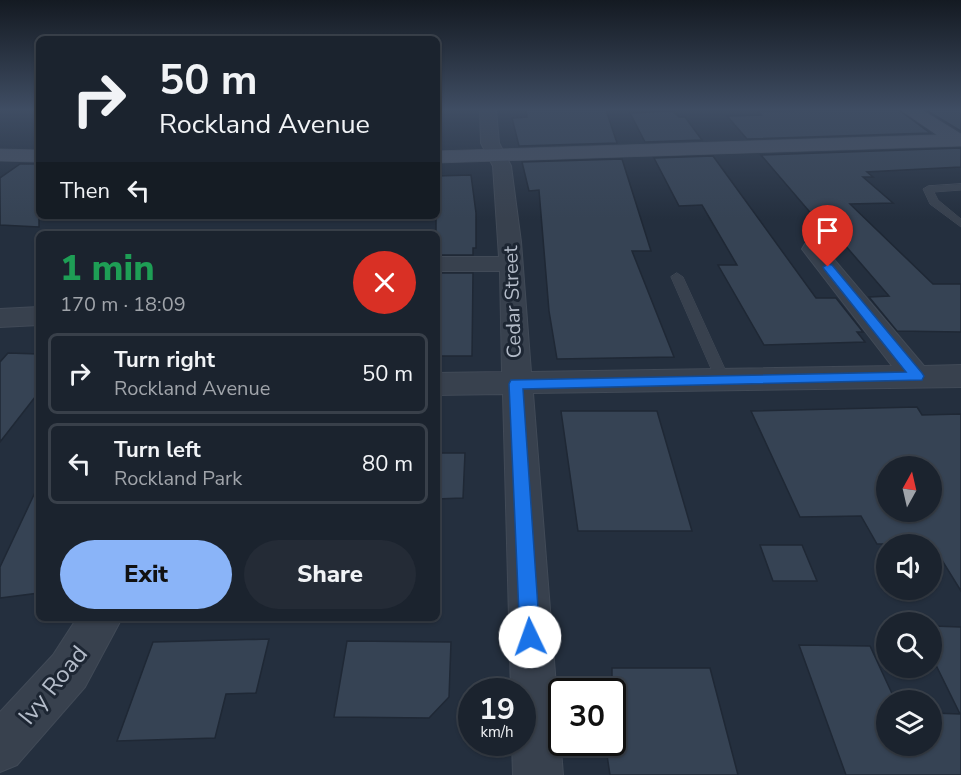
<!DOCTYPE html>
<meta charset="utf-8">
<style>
body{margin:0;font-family:"Nunito Sans",sans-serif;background:#242b36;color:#f1f3f6;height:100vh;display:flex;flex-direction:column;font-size:22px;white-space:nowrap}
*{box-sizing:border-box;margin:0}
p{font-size:20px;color:#a0a4aa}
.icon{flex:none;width:33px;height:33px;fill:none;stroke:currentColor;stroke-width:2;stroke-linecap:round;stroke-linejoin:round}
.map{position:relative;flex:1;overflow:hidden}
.side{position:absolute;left:36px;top:231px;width:404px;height:390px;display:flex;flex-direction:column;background:#1b232e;border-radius:9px;box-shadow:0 2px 4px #0004,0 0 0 2px #39404a}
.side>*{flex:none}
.guide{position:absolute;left:36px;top:36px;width:404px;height:183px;border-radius:9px;box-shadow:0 2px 4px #0004,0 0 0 2px #39404a;background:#1b232e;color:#f1f3f6;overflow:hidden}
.needle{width:39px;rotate:8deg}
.tools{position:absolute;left:876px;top:456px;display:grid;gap:12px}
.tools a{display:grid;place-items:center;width:66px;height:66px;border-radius:50%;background:#1b232e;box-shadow:0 2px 4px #0004,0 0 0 2px #39404a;font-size:30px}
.speed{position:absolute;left:458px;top:678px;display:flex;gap:12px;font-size:30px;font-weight:700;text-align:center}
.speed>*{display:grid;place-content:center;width:78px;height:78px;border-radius:50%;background:#1b232e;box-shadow:0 2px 4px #0004,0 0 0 2px #39404a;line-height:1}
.speed small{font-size:15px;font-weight:400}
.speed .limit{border:3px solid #111;border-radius:9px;background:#fff;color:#111}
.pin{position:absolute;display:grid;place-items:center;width:51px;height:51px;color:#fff;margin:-62px -26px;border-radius:50% 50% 50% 0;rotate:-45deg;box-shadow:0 0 6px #0007}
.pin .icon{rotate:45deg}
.me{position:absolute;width:66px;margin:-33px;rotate:357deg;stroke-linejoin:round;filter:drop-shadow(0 0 4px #0008)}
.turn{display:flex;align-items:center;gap:21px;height:126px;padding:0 24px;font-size:27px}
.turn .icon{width:78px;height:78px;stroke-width:2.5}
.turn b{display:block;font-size:42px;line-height:51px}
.then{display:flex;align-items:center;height:57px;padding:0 24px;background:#0003;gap:12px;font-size:22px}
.round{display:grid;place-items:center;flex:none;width:63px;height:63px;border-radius:32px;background:#242b36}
.overview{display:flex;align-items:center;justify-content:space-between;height:102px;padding:0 24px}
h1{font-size:36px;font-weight:800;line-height:45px;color:#1e9e55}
.button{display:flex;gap:12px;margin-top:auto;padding:12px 24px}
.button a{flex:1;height:69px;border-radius:36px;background:#8ab4f8;color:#111;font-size:24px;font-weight:800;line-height:69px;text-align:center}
.button a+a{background:#242b36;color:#f1f3f6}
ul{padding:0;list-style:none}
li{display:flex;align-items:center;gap:18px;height:81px;margin:0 12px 9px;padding:0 12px;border:3px solid #39404a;border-radius:9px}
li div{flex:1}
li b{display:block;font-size:22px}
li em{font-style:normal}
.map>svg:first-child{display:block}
.building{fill:#364354;stroke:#1f2835;stroke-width:1.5;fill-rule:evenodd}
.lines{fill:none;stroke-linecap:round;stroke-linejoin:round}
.lane-casing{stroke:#414a57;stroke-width:1}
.street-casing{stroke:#414a57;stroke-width:2}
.secondary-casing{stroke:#414a57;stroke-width:1}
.lane{fill:#38414e;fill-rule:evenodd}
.street{fill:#38414e;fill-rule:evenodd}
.secondary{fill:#465061;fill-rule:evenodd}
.route{fill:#1a73e8;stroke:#114b97;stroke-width:1.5}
.labels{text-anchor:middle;stroke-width:6;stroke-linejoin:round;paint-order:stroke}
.street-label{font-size:20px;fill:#b4bcc9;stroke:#1d2633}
.near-street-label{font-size:24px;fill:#b4bcc9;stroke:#1d2633}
</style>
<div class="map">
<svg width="961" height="775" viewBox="0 0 961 775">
<rect width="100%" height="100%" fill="#242f3e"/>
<g class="building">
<path d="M526,110h80l11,33 -98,3 -7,-28 15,-1z"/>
<path d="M864,110h35l31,23 -183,6 -20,-23 34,-1 -3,-4z"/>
<path d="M926,110h35v21z"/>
<path d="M673,111l6,6h6l17,23 -57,2 -15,-29z"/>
<path d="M961,148v19l-94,5 6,5h-10l30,26 -43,1 83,80h28v48l-64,-1 -28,-34 20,-1 -45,-52 -6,1 -77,-90z"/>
<path d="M713,156l103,142h20l27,34h-6l8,10 -101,3 -46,-80h19l-35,-60 -23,1 -25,-48z"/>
<path d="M622,159l29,92h-19l42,106 -117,2 -8,-48 -10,-121 -10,1 -7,-29z"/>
<path d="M20,164h19v63l-39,-2v-47z"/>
<path d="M471,175l5,38v35h-3v7h-37v-79z"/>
<path d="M436,273h37l-1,83h-36z"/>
<path d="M8,353l31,1v38l-39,50v-80z"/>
<path d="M917,407l5,8 39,-1v177l-29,-47h-55l-16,-28 -61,1 -49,-106zM886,466h46v46h-46z"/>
<path d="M561,411h96l35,120h-114z"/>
<path d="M436,453h29l-2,45 -27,1z"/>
<path d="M39,484v109l-39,5v-31z"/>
<path d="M760,545h42l15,36h-44z"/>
<path d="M932,626l29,1v148h-115l-47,-130 71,1 25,54h-9v46h46v-33l28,1 -28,-57z"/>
<path d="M269,639l-13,54 -30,1 -11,44 -98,3 36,-99z"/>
<path d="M347,641l104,1 -2,55 -20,21 -95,-1z"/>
<path d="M612,668h98l28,107h-128l-5,-33h7z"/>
</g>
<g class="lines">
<g class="lane-casing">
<g id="lane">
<path d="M961,184v6l-27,2 4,8 23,19v8l-31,-23 -7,-15 5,-3z"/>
<path d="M677,273l6,4 47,103 -2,4h-10l-2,-4 -45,-103z"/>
</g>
</g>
<g class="street-casing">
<g id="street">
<path d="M480,110h16l3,33 12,23 10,76 10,130 361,-6 -90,-117 3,-5 8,-2 8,2 103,122 37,-1v22l-428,6 30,382h-50l-1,-33h10v-50h-11l-8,-298 -67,1v-22l66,-1 -2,-101h-64v-14h63l-6,-91 -12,-23z"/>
<path d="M39,307v18l-39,2v-18z"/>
<path d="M77,618h45l-37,69 -68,78 -17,7v-60l53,-57z"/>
</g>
</g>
<g class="secondary-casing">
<g id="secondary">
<path d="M901,110h21l39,24v12l-525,17v-12l501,-16z"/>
<path d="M0,149l39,1v12l-39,-1z"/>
</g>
</g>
<use href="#lane" class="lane"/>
<use href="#street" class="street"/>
<use href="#secondary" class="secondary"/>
</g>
<linearGradient id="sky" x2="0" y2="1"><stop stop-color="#141a22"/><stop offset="0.5" stop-color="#3f4d63"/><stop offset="1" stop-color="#3f4d63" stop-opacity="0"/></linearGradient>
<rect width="961" height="219" fill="url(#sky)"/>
<path class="route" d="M828,264l4,1 90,108 2,3 -2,4 -399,9 17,248 -3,7 -7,3 -7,-3 -3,-7 -11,-253 2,-4 395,-8 -82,-103 -1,-2z"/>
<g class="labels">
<g class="street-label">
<text transform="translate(512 302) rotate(-92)" y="7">Cedar Street</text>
</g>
<g class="near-street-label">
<text transform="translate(53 685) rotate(-51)" y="8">Ivy Road</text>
</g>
</g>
</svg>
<div class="tools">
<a><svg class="needle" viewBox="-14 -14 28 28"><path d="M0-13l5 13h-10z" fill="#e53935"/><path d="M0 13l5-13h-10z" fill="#a0a4aa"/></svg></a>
<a><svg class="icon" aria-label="sound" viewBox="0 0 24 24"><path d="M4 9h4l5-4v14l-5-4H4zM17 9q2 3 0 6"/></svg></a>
<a><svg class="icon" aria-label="search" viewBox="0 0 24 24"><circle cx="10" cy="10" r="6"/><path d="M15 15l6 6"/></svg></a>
<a><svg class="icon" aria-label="layers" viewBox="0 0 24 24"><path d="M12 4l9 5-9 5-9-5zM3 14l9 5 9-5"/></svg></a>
</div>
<div class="speed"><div>19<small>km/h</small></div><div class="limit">30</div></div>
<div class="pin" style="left:828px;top:267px;background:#d93025"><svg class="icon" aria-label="arrive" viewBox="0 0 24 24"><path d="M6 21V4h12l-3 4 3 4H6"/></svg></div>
<svg class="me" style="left:530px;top:637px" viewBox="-20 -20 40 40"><circle r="19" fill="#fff"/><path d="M0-13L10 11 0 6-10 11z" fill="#1a73e8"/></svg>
<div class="guide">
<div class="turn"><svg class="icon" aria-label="right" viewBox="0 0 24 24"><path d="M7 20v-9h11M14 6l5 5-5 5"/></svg><div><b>50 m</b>Rockland Avenue</div></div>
<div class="then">Then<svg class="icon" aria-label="left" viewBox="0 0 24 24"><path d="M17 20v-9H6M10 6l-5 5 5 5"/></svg></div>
</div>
<section class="side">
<div class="overview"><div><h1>1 min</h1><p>170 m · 18:09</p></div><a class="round" style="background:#d93025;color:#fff"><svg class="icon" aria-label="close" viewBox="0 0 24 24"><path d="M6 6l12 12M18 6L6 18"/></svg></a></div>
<ul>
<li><svg class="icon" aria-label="right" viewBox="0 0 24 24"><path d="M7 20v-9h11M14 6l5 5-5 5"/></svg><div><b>Turn right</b><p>Rockland Avenue</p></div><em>50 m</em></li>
<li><svg class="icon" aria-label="left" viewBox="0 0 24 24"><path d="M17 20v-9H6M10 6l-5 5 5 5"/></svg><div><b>Turn left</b><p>Rockland Park</p></div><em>80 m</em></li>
</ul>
<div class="button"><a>Exit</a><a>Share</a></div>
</section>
</div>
